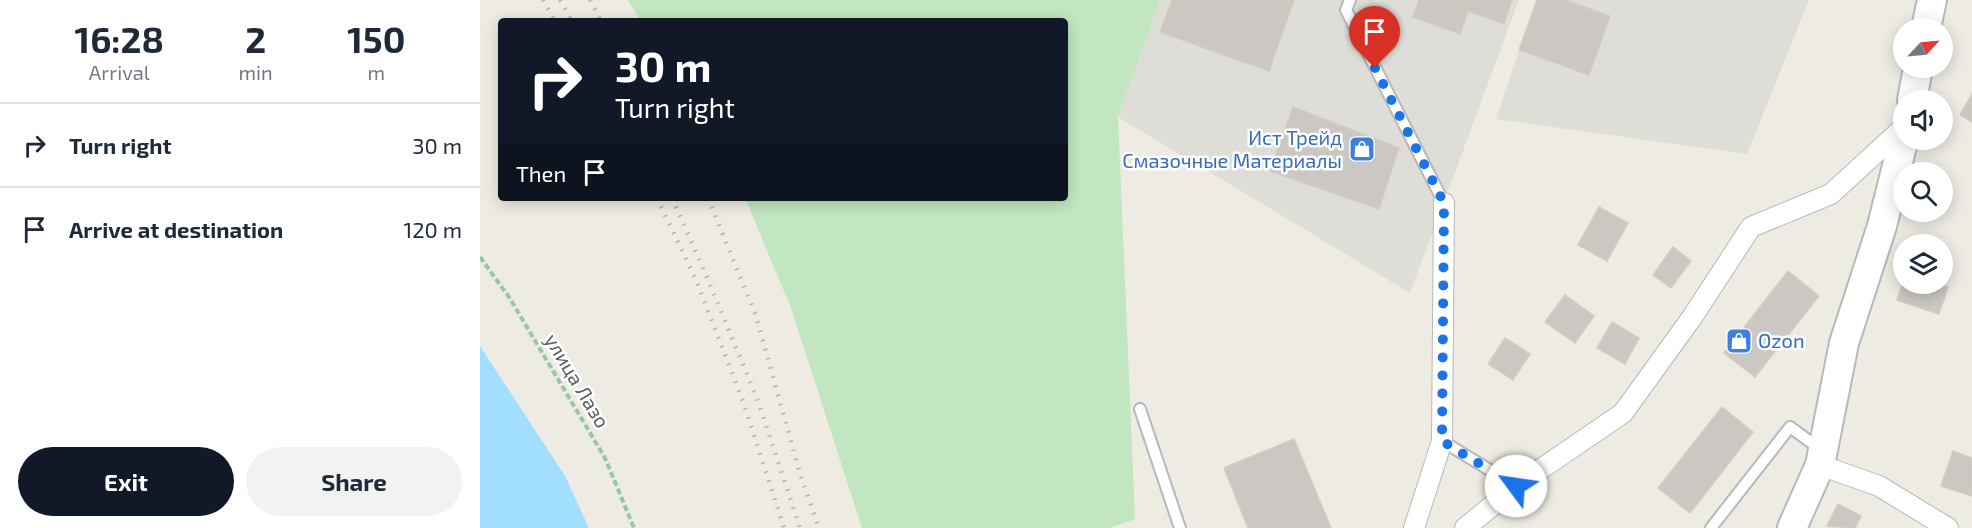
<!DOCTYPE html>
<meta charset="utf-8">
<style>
body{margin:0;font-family:"Exo 2",sans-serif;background:#f2f2f3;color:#1f2937;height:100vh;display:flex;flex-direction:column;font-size:22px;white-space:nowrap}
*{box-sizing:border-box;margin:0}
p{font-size:20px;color:#747a83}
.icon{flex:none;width:33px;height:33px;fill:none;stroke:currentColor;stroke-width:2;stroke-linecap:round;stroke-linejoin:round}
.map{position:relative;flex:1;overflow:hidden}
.sheet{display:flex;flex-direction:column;background:#fff;width:480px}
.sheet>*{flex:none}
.guide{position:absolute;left:18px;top:18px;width:570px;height:183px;border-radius:6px;box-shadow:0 3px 15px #0003;background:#111827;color:#fff;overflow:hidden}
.needle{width:39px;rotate:64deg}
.fabs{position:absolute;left:1413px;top:18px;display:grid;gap:12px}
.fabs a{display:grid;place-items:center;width:60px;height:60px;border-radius:50%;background:#fff;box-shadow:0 3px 15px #0003;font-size:30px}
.pin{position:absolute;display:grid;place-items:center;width:51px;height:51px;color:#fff;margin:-62px -26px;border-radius:50% 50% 50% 0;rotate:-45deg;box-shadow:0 0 6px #0007}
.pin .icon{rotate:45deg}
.me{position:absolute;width:66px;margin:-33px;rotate:301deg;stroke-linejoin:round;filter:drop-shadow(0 0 4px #0008)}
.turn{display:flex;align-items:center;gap:21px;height:126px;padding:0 18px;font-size:27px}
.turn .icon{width:78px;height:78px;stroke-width:2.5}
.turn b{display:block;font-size:42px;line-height:51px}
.then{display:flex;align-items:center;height:57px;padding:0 18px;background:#0003;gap:12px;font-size:22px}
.eta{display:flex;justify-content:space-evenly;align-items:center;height:102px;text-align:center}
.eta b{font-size:36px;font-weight:700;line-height:42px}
.primary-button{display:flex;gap:12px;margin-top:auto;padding:12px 18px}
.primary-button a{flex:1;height:69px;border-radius:36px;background:#111827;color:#fff;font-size:24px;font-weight:700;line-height:69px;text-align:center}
.primary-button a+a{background:#f2f2f3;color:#1f2937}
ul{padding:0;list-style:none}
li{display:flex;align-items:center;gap:18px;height:84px;padding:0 18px;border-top:2px solid #e0e1e3}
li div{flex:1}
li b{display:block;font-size:22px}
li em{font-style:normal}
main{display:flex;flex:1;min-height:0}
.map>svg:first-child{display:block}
.industrial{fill:#dfddd7}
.green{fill:#c2e6bf}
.water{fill:#a2deff}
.building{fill:#cbc7c2;stroke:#d3ccc1;stroke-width:1.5}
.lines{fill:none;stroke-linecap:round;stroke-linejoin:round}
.lane-casing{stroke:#b5b9bd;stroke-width:14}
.street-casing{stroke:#b5b9bd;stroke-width:22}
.secondary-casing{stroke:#b4b9bd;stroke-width:32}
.path{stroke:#98c7a1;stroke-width:4;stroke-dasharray:6 3;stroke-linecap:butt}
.lane{stroke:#fff;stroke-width:10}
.street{stroke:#fff;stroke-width:20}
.secondary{stroke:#fff;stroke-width:28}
.rail{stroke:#b2b3b4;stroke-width:4.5;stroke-dasharray:1.5 8;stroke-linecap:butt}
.route{stroke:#1a73e8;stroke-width:10;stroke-dasharray:0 18}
.labels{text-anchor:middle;stroke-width:5;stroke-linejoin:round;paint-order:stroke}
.shop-label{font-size:20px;fill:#366cbe;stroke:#fff;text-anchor:end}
.street-label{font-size:20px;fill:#5b6064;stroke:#fff}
</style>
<main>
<section class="sheet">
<div class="eta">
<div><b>16:28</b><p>Arrival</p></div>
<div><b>2</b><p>min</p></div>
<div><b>150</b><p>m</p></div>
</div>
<ul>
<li><svg class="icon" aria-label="right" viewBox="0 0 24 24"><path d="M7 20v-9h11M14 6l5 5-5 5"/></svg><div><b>Turn right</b></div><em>30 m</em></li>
<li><svg class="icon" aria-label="arrive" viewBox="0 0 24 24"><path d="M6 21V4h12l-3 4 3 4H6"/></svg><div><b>Arrive at destination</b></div><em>120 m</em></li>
</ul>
<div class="primary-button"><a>Exit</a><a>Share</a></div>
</section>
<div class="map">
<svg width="1492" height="528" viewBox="0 0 1492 528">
<rect width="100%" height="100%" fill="#eeebe3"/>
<g class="industrial">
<path d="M680,0h359l-109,293 -292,-176z"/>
<path d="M1056,0h273l-62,154 -251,-35z"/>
</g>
<path class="green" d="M148,0h532l-42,117 17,402 -26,9h-247l-71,-220 -46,-110h320v-177h-424z"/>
<path class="water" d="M0,346l85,130 24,52h-109z"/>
<g class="building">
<path d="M692,0h122l-25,71 -109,-39z"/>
<path d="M939,0h93l-8,24 -36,-13 -8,23 -47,-17z"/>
<path d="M1057,0h28l45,16 -21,59 -70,-25z"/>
<path d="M1492,94v28l-12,-7z"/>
<path d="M813,107l106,41 -20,61 -109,-38z"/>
<path d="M1119,207l29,16 -21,38 -29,-16z"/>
<path d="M1193,247l18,14 -20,27 -18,-13z"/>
<path d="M1308,271l31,25 -64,81 -31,-24z"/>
<path d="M1424,280v4h33l11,3 -9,27 -42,-14z"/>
<path d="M1085,295l29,21 -19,27 -30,-21z"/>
<path d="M1132,322l27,16 -14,26 -28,-16z"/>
<path d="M1025,338l25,16 -17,26 -25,-16z"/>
<path d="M1242,407l31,25 -63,81 -32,-25z"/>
<path d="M814,439l37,89h-83l-24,-60z"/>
<path d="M1473,451l19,7v38l-31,-10z"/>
<path d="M1358,504l23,12 -6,12 -28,-2z"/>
</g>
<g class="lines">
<g class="lane-casing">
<g id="lane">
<path d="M870,0l-4,10 98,193"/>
<path d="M660,409l40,119"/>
<path d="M962,441l74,45"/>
<path d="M1231,528l79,-101 30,22"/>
</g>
</g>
<g class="street-casing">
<g id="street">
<path d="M1340,465l59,21 69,42"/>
<path d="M934,528l28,-87 2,-238"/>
<path d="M985,528l51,-42 107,-73 70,-97 58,-89 80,-33 73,-67"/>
</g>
</g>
<g class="secondary-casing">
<g id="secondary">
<path d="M1446,28l6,-28"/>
<path d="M1432,100l6,-32"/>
<path d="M1312,528l28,-63 24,-122 38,-117 22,-88"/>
</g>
</g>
<path class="path" d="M0,257l29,40 96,161 29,70"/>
<use href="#lane" class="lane"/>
<use href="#street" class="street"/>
<use href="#secondary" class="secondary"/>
<g class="rail">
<path d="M63,0l12,21"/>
<path d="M80,0l12,21"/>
<path d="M110,0l11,21"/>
<path d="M177,198l39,82 48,124 40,124"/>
<path d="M192,198l34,77 51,123 43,130"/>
<path d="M228,198l48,118 44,158 19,54"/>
</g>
</g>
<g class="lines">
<path class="route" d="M895,68l69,135 -2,238 74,45"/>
</g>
<defs>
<g id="shop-square" transform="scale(1.35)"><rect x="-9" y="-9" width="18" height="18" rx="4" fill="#3f7fe0" stroke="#fff"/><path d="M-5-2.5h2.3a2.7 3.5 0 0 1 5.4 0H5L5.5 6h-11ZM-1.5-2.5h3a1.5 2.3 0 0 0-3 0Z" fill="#fff"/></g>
</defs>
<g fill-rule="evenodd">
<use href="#shop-square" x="882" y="149"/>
<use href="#shop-square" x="1259" y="341"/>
</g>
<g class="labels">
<g class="shop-label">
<text x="862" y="145">Ист Трейд<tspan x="862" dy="23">Смазочные Материалы</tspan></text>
<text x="1278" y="348" text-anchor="start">Ozon</text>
</g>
<g class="street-label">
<text transform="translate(97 381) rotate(59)" y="7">улица Лазо</text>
</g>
</g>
</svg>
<div class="fabs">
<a><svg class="needle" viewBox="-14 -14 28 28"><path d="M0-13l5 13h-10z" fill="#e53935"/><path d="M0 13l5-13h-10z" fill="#747a83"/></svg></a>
<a><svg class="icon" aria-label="sound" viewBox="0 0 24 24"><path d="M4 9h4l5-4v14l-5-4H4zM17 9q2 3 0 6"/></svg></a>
<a><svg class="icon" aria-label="search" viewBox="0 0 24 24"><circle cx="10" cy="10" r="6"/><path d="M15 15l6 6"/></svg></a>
<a><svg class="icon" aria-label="layers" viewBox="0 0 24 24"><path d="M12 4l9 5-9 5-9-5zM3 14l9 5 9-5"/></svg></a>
</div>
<div class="pin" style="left:895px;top:68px;background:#d93025"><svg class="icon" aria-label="arrive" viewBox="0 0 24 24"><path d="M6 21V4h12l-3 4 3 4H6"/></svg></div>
<svg class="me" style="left:1036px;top:486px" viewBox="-20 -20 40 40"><circle r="19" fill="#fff"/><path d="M0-13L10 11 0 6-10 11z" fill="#1a73e8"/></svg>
<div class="guide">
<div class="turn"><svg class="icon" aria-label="right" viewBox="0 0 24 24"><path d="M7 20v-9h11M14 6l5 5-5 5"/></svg><div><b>30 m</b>Turn right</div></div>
<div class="then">Then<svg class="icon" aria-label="arrive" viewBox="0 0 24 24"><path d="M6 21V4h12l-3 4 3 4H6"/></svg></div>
</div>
</div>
</main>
